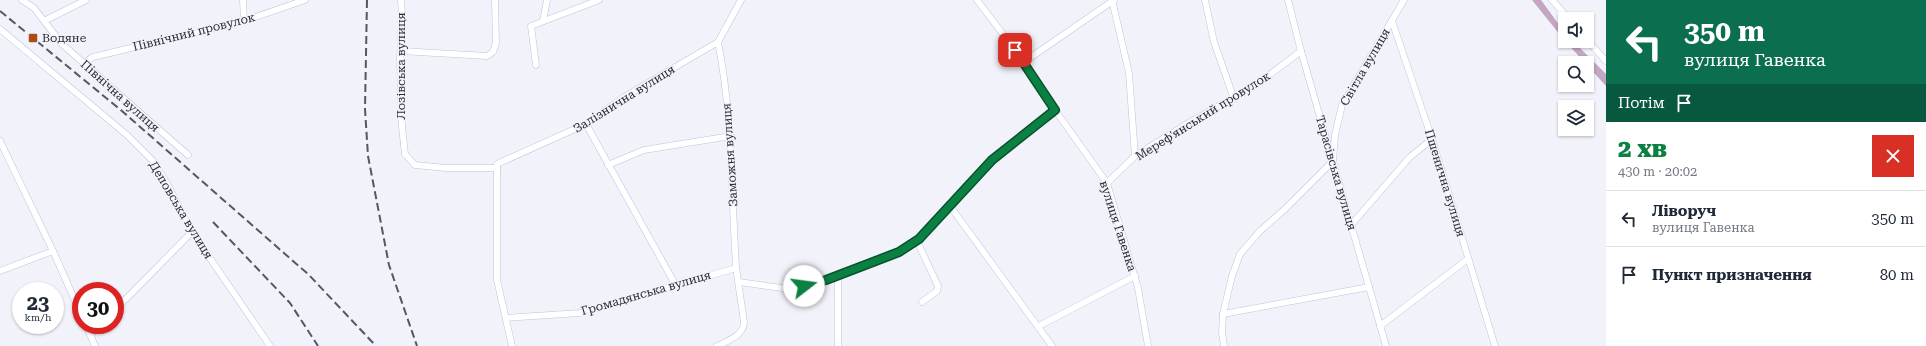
<!DOCTYPE html>
<html lang="uk">
<meta charset="utf-8">
<style>
body{margin:0;font-family:"Roboto Serif",serif;background:#f2f2f3;color:#1f2937;height:100vh;display:flex;flex-direction:column;font-size:15px;white-space:nowrap}
*{box-sizing:border-box;margin:0}
p{font-size:13px;color:#747a83}
.icon{flex:none;width:22px;height:22px;fill:none;stroke:currentColor;stroke-width:2;stroke-linecap:round;stroke-linejoin:round}
.map{position:relative;flex:1;overflow:hidden}
.panel{display:flex;flex-direction:column;background:#fff;width:320px}
.panel>*{flex:none}
.top-card{background:#0b6e4f;color:#fff;overflow:hidden}
.controls{position:absolute;left:1558px;top:12px;display:grid;gap:8px}
.controls a{display:grid;place-items:center;width:36px;height:36px;border-radius:0px;background:#fff;box-shadow:0 1px 3px #0004;font-size:20px}
.speed{position:absolute;left:12px;top:282px;display:flex;gap:8px;font-size:20px;font-weight:700;text-align:center}
.speed>*{display:grid;place-content:center;width:52px;height:52px;border-radius:50%;background:#fff;box-shadow:0 1px 3px #0004;line-height:1}
.speed small{font-size:10px;font-weight:400}
.speed .limit{border:6px solid #d22;background:#fff;color:#111}
.pin{position:absolute;display:grid;place-items:center;width:34px;height:34px;color:#fff;margin:-17px;border-radius:8px;box-shadow:0 2px 6px #0006}
.me{position:absolute;width:44px;margin:-22px;rotate:75deg;stroke-linejoin:round;filter:drop-shadow(0 0 3px #0008)}
.turn{display:flex;align-items:center;gap:14px;height:84px;padding:0 12px;font-size:18px}
.turn .icon{width:52px;height:52px;stroke-width:2.5}
.turn b{display:block;font-size:28px;line-height:34px}
.then{display:flex;align-items:center;height:38px;padding:0 12px;background:#0003;gap:8px;font-size:15px}
.round{display:grid;place-items:center;flex:none;width:42px;height:42px;border-radius:0px;background:#f2f2f3}
.head{display:flex;align-items:center;justify-content:space-between;height:68px;padding:0 12px}
h1{font-size:24px;font-weight:800;line-height:30px;color:#0b8043}
ul{padding:0;list-style:none}
li{display:flex;align-items:center;gap:12px;height:56px;padding:0 12px;border-top:1px solid #e0e1e3}
li div{flex:1}
li b{display:block;font-size:15px}
li em{font-style:normal}
main{display:flex;flex:1;min-height:0}
.map>svg:first-child{display:block}
.forest{fill:#c4a5c2}
.lines{fill:none;stroke-linecap:round;stroke-linejoin:round}
.minor-casing{stroke:#bcc2e3;stroke-width:7}
.minor{stroke:#fff;stroke-width:6}
.rail{stroke:#555762;stroke-width:2;stroke-dasharray:8 4;stroke-linecap:butt}
.route-casing{stroke:#07532c;stroke-width:10}
.route{stroke:#0b8043;stroke-width:7}
.poi-dot{fill:#ae4a17;stroke:#f2f3fa;stroke-width:1.5}
.labels{text-anchor:middle;stroke-width:3;stroke-linejoin:round;paint-order:stroke}
.street-label{font-size:12px;fill:#292b37;stroke:#f2f3fa}
.poi-label{font-size:12px;fill:#292b37;stroke:#f2f3fa;text-anchor:start}
</style>
<main>
<div class="map">
<svg width="1606" height="346" viewBox="0 0 1606 346">
<rect width="100%" height="100%" fill="#f2f3fa"/>
<g class="forest">
<path d="M1532,0h9l24,33v8z"/>
<path d="M1565,41h8l33,33v12z"/>
</g>
<g class="lines">
<g class="minor-casing">
<g id="minor">
<path d="M22,0l12,8 28,36 126,111"/>
<path d="M243,0l1,21"/>
<path d="M401,0l1,15 -2,44 2,68 3,27 10,11 31,3h51"/>
<path d="M977,0l47,62 31,48 52,73 31,105 10,58"/>
<path d="M1112,0l17,73 6,83"/>
<path d="M1205,0l9,42 20,57"/>
<path d="M1288,0l13,51 85,295"/>
<path d="M1552,0l17,19"/>
<path d="M44,21l42,-21"/>
<path d="M543,21l4,-21"/>
<path d="M1392,21l40,118 63,207"/>
<path d="M0,29l127,106 27,27 15,25 23,45 78,114"/>
<path d="M1587,40l19,21"/>
<path d="M718,42l23,-42"/>
<path d="M401,51l86,5 6,-4 3,-9 -1,-43"/>
<path d="M1024,62l90,-62"/>
<path d="M84,63l9,-6 151,-36 61,-21"/>
<path d="M536,65l-5,-39 68,-26"/>
<path d="M586,124l89,160"/>
<path d="M0,141l53,110 28,63"/>
<path d="M608,165l36,-15 87,-14"/>
<path d="M1107,183l28,-27 55,-34 66,-37 45,-34"/>
<path d="M950,206l102,140"/>
<path d="M1351,225l58,-67 23,-19"/>
<path d="M917,241l21,45 -1,5 -15,11"/>
<path d="M0,271l53,-20"/>
<path d="M739,282l43,6 22,-2 22,-6 73,-27 20,-14 73,-79 63,-50"/>
<path d="M115,310l77,-78"/>
<path d="M1223,314l146,-27"/>
<path d="M506,318l74,-5 156,-45"/>
<path d="M86,325l9,21"/>
<path d="M1039,326l96,-50"/>
<path d="M1380,326l88,-67"/>
<path d="M90,335l10,-10"/>
<path d="M512,346l-15,-66v-116l89,-40 38,-27 94,-55"/>
<path d="M717,346c10,-5 26,-10 27,-23 -2,-18 -6,-38 -8,-57 -5,-75 -3,-150 -18,-224"/>
<path d="M838,346v-71"/>
<path d="M1224,346l-2,-13 1,-19 9,-38 8,-22 20,-23 25,-22 48,-48 2,-26 7,-30 62,-105"/>
</g>
</g>
<use href="#minor" class="minor"/>
<g class="rail">
<path d="M367,0l-2,109 3,47 21,109 28,81"/>
<path d="M0,11l122,100 187,164 67,71"/>
<path d="M213,222l77,81 28,43"/>
</g>
</g>
<g class="lines">
<g class="route-casing">
<path id="route" d="M804,286l22,-6 73,-28 20,-13 73,-79 63,-50 -40,-60"/>
</g>
<use href="#route" class="route"/>
</g>
<rect class="poi-dot" x="28" y="33" width="10" height="10" rx="2"/>
<g class="labels">
<g class="street-label">
<text transform="translate(194 32) rotate(-14)" y="4">Північний провулок</text>
<text transform="translate(401 66) rotate(-90)" y="4">Лозівська вулиця</text>
<text transform="translate(1365 67) rotate(-60)" y="4">Світла вулиця</text>
<text transform="translate(120 96) rotate(42)" y="4">Північна вулиця</text>
<text transform="translate(624 99) rotate(-32)" y="4">Залізнична вулиця</text>
<text transform="translate(1203 116) rotate(-32)" y="4">Мереф'янський провулок</text>
<text transform="translate(730 155) rotate(-94)" y="4">Заможня вулиця</text>
<text transform="translate(1336 173) rotate(74)" y="4">Тарасівська вулиця</text>
<text transform="translate(1445 183) rotate(73)" y="4">Пшенична вулиця</text>
<text transform="translate(181 210) rotate(59)" y="4">Деповська вулиця</text>
<text transform="translate(1118 226) rotate(72)" y="4">вулиця Гавенка</text>
<text transform="translate(646 293) rotate(-16)" y="4">Громадянська вулиця</text>
</g>
<g class="poi-label">
<text x="42" y="42">Водяне</text>
</g>
</g>
</svg>
<div class="controls">
<a><svg class="icon" aria-label="sound" viewBox="0 0 24 24"><path d="M4 9h4l5-4v14l-5-4H4zM17 9q2 3 0 6"/></svg></a>
<a><svg class="icon" aria-label="search" viewBox="0 0 24 24"><circle cx="10" cy="10" r="6"/><path d="M15 15l6 6"/></svg></a>
<a><svg class="icon" aria-label="layers" viewBox="0 0 24 24"><path d="M12 4l9 5-9 5-9-5zM3 14l9 5 9-5"/></svg></a>
</div>
<div class="speed"><div>23<small>km/h</small></div><div class="limit">30</div></div>
<div class="pin" style="left:1015px;top:50px;background:#d93025"><svg class="icon" aria-label="arrive" viewBox="0 0 24 24"><path d="M6 21V4h12l-3 4 3 4H6"/></svg></div>
<svg class="me" style="left:804px;top:286px" viewBox="-20 -20 40 40"><circle r="19" fill="#fff"/><path d="M0-13L10 11 0 6-10 11z" fill="#0b8043"/></svg>
</div>
<section class="panel">
<div class="top-card">
<div class="turn"><svg class="icon" aria-label="left" viewBox="0 0 24 24"><path d="M17 20v-9H6M10 6l-5 5 5 5"/></svg><div><b>350 m</b>вулиця Гавенка</div></div>
<div class="then">Потім<svg class="icon" aria-label="arrive" viewBox="0 0 24 24"><path d="M6 21V4h12l-3 4 3 4H6"/></svg></div>
</div>
<div class="head"><div><h1>2 хв</h1><p>430 m · 20:02</p></div><a class="round" style="background:#d93025;color:#fff"><svg class="icon" aria-label="close" viewBox="0 0 24 24"><path d="M6 6l12 12M18 6L6 18"/></svg></a></div>
<ul>
<li><svg class="icon" aria-label="left" viewBox="0 0 24 24"><path d="M17 20v-9H6M10 6l-5 5 5 5"/></svg><div><b>Ліворуч</b><p>вулиця Гавенка</p></div><em>350 m</em></li>
<li><svg class="icon" aria-label="arrive" viewBox="0 0 24 24"><path d="M6 21V4h12l-3 4 3 4H6"/></svg><div><b>Пункт призначення</b></div><em>80 m</em></li>
</ul>
</section>
</main>
